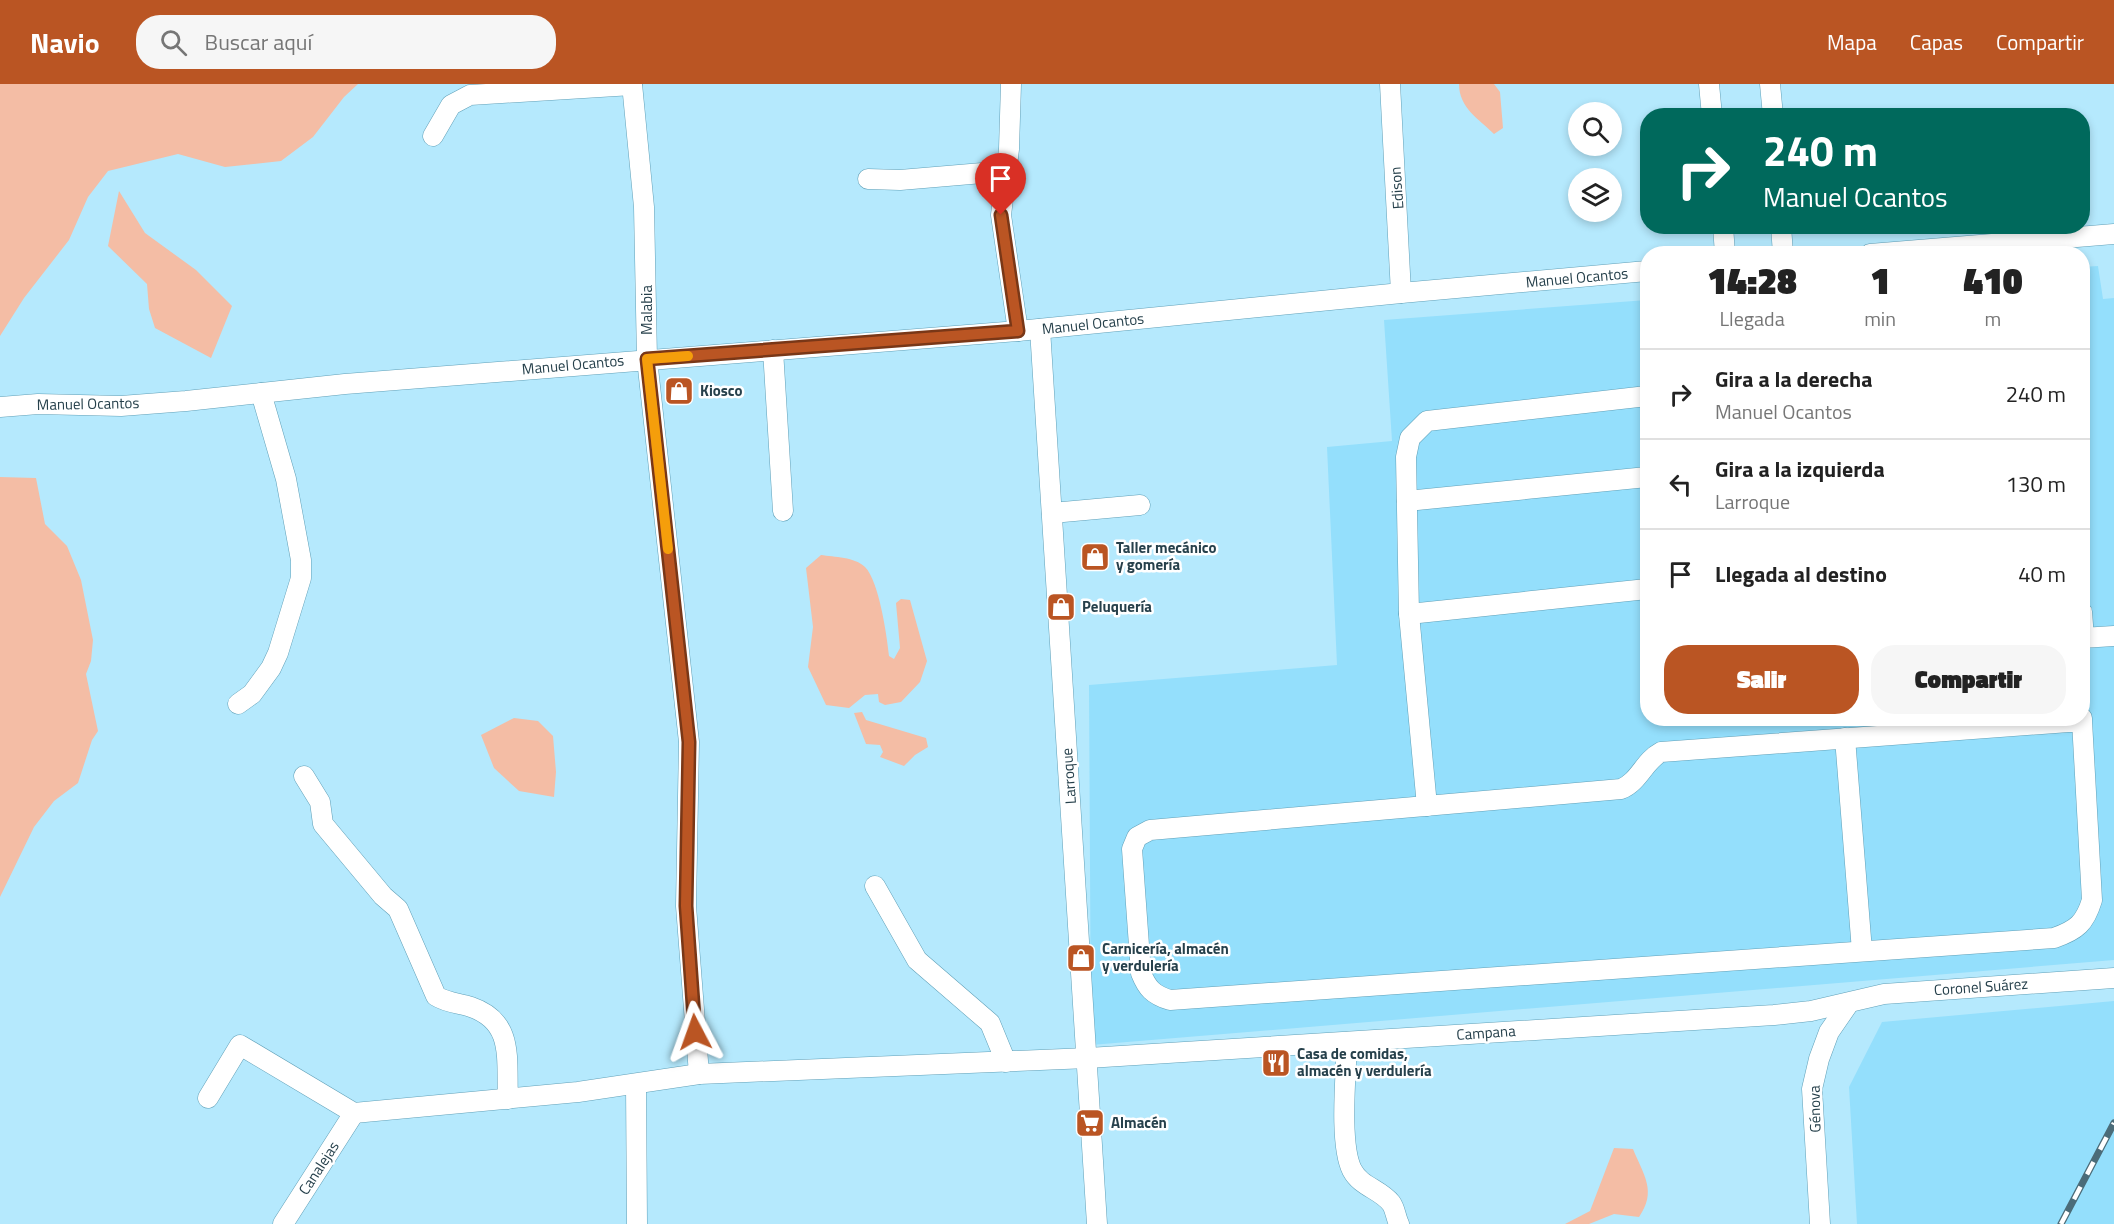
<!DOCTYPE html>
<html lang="es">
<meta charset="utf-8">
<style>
body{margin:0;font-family:"Titillium Web",sans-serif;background:#f6f6f6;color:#222;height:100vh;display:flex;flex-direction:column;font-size:22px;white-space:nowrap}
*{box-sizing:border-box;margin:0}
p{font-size:20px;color:#767676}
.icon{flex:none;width:33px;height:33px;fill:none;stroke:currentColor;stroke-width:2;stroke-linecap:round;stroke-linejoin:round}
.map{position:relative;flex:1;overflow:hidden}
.sheet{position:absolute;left:1640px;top:162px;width:450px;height:480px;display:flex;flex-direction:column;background:#fff;border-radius:24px;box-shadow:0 3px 9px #0003}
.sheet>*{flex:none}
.top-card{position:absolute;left:1640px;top:24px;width:450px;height:126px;border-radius:24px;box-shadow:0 3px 9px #0003;background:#00695c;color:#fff;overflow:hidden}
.buttons{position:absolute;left:1568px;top:18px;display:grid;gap:12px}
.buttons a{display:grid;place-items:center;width:54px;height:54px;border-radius:50%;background:#fff;box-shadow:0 3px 9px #0003;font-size:30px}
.pin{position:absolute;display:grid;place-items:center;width:51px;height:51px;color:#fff;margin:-62px -26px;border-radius:50% 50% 50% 0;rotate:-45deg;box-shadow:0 0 6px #0007}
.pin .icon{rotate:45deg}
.me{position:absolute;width:66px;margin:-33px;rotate:356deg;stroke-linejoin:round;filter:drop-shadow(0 0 4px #0008)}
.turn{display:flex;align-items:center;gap:21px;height:126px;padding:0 24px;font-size:27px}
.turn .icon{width:78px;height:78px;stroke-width:2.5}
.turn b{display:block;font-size:42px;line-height:51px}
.eta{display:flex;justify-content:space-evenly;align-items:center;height:102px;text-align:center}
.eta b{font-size:36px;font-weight:800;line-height:42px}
.primary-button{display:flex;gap:12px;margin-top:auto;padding:12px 24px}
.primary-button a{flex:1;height:69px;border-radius:24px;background:#ba5523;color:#fff;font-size:24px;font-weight:800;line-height:69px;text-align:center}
.primary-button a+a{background:#f6f6f6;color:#222}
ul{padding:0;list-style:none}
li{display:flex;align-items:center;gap:18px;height:90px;padding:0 24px;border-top:2px solid #e0e0e0}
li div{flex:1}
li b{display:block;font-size:22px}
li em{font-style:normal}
header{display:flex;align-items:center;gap:36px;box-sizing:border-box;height:84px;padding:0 30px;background:#ba5523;color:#fff}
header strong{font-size:28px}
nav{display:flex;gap:33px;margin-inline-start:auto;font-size:21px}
.search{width:420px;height:54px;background:#f6f6f6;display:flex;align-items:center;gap:15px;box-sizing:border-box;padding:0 21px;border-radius:24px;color:#767676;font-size:22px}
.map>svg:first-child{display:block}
.built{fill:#94dffc}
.green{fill:#f4bda5}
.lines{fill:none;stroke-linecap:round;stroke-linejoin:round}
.minor-casing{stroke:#60a0b8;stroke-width:21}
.minor{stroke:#fff;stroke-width:20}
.rail-casing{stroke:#4b6c79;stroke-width:7}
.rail{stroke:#fff;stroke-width:4.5;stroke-dasharray:14;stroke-linecap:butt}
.route-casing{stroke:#793717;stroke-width:15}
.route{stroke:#ba5523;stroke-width:10}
.slow{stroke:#f59e0b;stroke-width:10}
.labels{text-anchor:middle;stroke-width:5;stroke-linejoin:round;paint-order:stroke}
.street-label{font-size:15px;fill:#26404b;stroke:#fff}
.poi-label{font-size:15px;font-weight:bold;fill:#26404b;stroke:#fff;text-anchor:start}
</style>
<header>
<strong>Navio</strong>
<div class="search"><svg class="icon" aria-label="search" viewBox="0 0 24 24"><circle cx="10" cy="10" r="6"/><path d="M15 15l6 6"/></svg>Buscar aquí</div>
<nav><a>Mapa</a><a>Capas</a><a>Compartir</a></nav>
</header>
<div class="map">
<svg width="2114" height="1140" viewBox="0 0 2114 1140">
<rect width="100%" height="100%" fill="#b5e9fd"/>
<g class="built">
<path d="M2098,182l5,33 11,-1v662l-1023,85 -2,-360 248,-20 -10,-218 65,-6 -8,-121 263,-20v418h435v-451z"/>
<path d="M2114,917v223h-257l-8,-137 33,-65z"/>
</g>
<g class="green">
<path d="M0,0h358l-14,13 -31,40 -32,24 -56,6 -47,-13 -70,17 -20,26 -19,43 -45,58 -24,38z"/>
<path d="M1459,0h35l6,8 3,36 -9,6c-15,-15 -35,-26 -35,-50z"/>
<path d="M119,107l26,42 51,37 36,36 -21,52 -56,-30 -6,-19 -2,-25 -39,-38z"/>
<path d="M0,393l36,1 9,46 22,22 14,34 12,60 -2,21 -5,13 12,57 -6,9 -14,43 -24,18 -20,26 -34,70z"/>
<path d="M821,471c13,2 34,2 44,12 14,14 22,69 24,89l5,3 6,-11 -4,-45 5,-4 9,1 17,61 -7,21 -19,20 -16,3 -6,-3 -1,-8 -13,1 -16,13 -23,-3 -18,-38 5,-40 -7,-59z"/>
<path d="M862,628l4,8 60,18 2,9 -13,8 -11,11 -24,-9 3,-5 -3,-7 -14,-1 -12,-31z"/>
<path d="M514,634l24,3 15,15 3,36 -2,25 -35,-6 -25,-23 -13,-33z"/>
<path d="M1614,1064l19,1c11,27 24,42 6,68l-25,-3 -25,10h-24l25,-13z"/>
</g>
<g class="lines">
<g class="minor-casing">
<g id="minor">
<path d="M632,0l12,123 3,152 42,383 -3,164 13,168"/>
<path d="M1011,0l-2,65 -8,66 17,116"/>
<path d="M1390,0l11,209"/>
<path d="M1709,0l3,32"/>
<path d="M1770,0l3,32"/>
<path d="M433,52l18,-31 19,-10 162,-10"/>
<path d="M868,95l32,1 106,-9"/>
<path d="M1723,142l2,28"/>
<path d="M1781,142l2,28"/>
<path d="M1870,170l244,-20"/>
<path d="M1040,245l57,895"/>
<path d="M773,266l10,161"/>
<path d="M0,323l38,-3 83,2 65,-5 159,-17 673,-53 383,-38 246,-22"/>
<path d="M1407,417l240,-24"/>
<path d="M1052,429l88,-8"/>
<path d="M2082,528l2,26"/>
<path d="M1409,530l238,-25"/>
<path d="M2082,554l32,-2"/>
<path d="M238,620l14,-10 19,-26 7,-15 23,-75v-18l-15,-81 -25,-86"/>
<path d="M2082,634v3l10,179c-7,23 -15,30 -38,38l-884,62c-17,-5 -23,-12 -29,-27l-9,-124 5,-12 13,-7 471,-41c18,-7 23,-28 40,-37l421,-31"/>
<path d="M1845,654l17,213"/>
<path d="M304,692l16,26 3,22 60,72 15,13 38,87c11,7 23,7 35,11 44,15 35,53 37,92"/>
<path d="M1427,722l-18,-192 -3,-157 4,-19 17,-17 220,-25"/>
<path d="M875,802l42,74 73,63 16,39"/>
<path d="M1347,958c-1,32 -8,102 5,128 9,17 28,19 39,33 4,5 5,15 8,21"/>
<path d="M636,1000l1,140"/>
<path d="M208,1014l32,-53 114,68 224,-21 121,-18 389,-16 686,-43 37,-4 73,-17 230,-16"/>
<path d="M283,1140l71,-111"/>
<path d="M1820,1140l-8,-135 7,-30 10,-27 20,-29"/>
</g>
</g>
<use href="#minor" class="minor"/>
<g class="rail-casing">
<path id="rail" d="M2061,1140l53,-101"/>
</g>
<use href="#rail" class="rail"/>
</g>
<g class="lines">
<g class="route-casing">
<path id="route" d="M695,948l-9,-126 3,-164 -42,-383 371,-28 -17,-116"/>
</g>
<use href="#route" class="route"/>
<path class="slow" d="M668,465l-21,-190 41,-3"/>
</g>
<defs>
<g id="shop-square" transform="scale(1.5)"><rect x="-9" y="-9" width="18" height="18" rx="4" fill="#ba5523" stroke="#fff"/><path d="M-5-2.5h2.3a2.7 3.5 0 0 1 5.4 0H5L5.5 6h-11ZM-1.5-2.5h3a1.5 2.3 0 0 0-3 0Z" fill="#fff"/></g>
<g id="restaurant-square" transform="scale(1.5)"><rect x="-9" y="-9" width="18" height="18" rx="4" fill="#ba5523" stroke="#fff"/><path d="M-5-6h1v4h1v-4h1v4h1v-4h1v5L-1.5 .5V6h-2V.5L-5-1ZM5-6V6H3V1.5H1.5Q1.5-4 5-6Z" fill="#fff"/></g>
<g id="supermarket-square" transform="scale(1.5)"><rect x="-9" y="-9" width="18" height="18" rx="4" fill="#ba5523" stroke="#fff"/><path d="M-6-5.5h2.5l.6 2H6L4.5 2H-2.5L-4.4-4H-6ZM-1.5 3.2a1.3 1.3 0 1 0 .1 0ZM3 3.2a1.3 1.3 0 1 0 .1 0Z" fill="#fff"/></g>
</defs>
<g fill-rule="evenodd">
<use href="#shop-square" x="679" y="307"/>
<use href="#shop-square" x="1095" y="473"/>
<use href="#shop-square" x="1061" y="523"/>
<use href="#shop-square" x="1081" y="874"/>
<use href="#restaurant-square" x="1276" y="979"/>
<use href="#supermarket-square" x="1090" y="1039"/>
</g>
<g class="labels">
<g class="street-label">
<text transform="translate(1397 104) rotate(-94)" y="5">Edison</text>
<text transform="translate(1577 194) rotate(-5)" y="5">Manuel Ocantos</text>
<text transform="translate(647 226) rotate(-90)" y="5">Malabia</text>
<text transform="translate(1093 240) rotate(-6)" y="5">Manuel Ocantos</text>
<text transform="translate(573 281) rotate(-5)" y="5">Manuel Ocantos</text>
<text transform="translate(88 320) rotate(-1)" y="5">Manuel Ocantos</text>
<text transform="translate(1069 692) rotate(-94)" y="5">Larroque</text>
<text transform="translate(1981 903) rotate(-4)" y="5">Coronel Suárez</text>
<text transform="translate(1486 949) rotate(-4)" y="5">Campana</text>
<text transform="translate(1815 1025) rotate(-91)" y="5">Génova</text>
<text transform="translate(319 1084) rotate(-57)" y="5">Canalejas</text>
</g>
<g class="poi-label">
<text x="700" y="312">Kiosco</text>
<text x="1116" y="469">Taller mecánico<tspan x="1116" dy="17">y gomería</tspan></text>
<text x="1082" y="528">Peluquería</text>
<text x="1102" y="870">Carnicería, almacén<tspan x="1102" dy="17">y verdulería</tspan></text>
<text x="1297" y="975">Casa de comidas,<tspan x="1297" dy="17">almacén y verdulería</tspan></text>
<text x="1111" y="1044">Almacén</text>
</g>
</g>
</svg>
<div class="buttons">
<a><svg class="icon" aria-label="search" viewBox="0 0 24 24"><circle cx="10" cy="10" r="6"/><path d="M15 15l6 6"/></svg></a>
<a><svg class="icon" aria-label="layers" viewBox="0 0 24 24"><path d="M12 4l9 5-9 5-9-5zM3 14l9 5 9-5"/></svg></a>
</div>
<div class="pin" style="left:1001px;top:131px;background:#d93025"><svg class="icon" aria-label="arrive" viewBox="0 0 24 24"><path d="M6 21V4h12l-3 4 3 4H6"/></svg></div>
<svg class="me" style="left:695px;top:948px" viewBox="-20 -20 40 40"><path d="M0-17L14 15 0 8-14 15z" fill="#ba5523" stroke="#fff" stroke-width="4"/></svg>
<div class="top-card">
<div class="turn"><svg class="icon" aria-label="right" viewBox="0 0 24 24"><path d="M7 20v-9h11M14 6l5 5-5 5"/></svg><div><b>240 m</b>Manuel Ocantos</div></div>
</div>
<section class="sheet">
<div class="eta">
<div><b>14:28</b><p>Llegada</p></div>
<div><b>1</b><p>min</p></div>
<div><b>410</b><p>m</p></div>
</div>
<ul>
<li><svg class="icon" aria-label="right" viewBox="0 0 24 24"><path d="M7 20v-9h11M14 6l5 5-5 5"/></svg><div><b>Gira a la derecha</b><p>Manuel Ocantos</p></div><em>240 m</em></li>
<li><svg class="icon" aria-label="left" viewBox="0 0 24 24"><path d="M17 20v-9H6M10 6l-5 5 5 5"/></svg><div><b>Gira a la izquierda</b><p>Larroque</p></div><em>130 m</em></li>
<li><svg class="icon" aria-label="arrive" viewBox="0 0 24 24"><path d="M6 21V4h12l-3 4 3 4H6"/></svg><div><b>Llegada al destino</b></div><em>40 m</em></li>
</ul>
<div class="primary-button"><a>Salir</a><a>Compartir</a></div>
</section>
</div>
